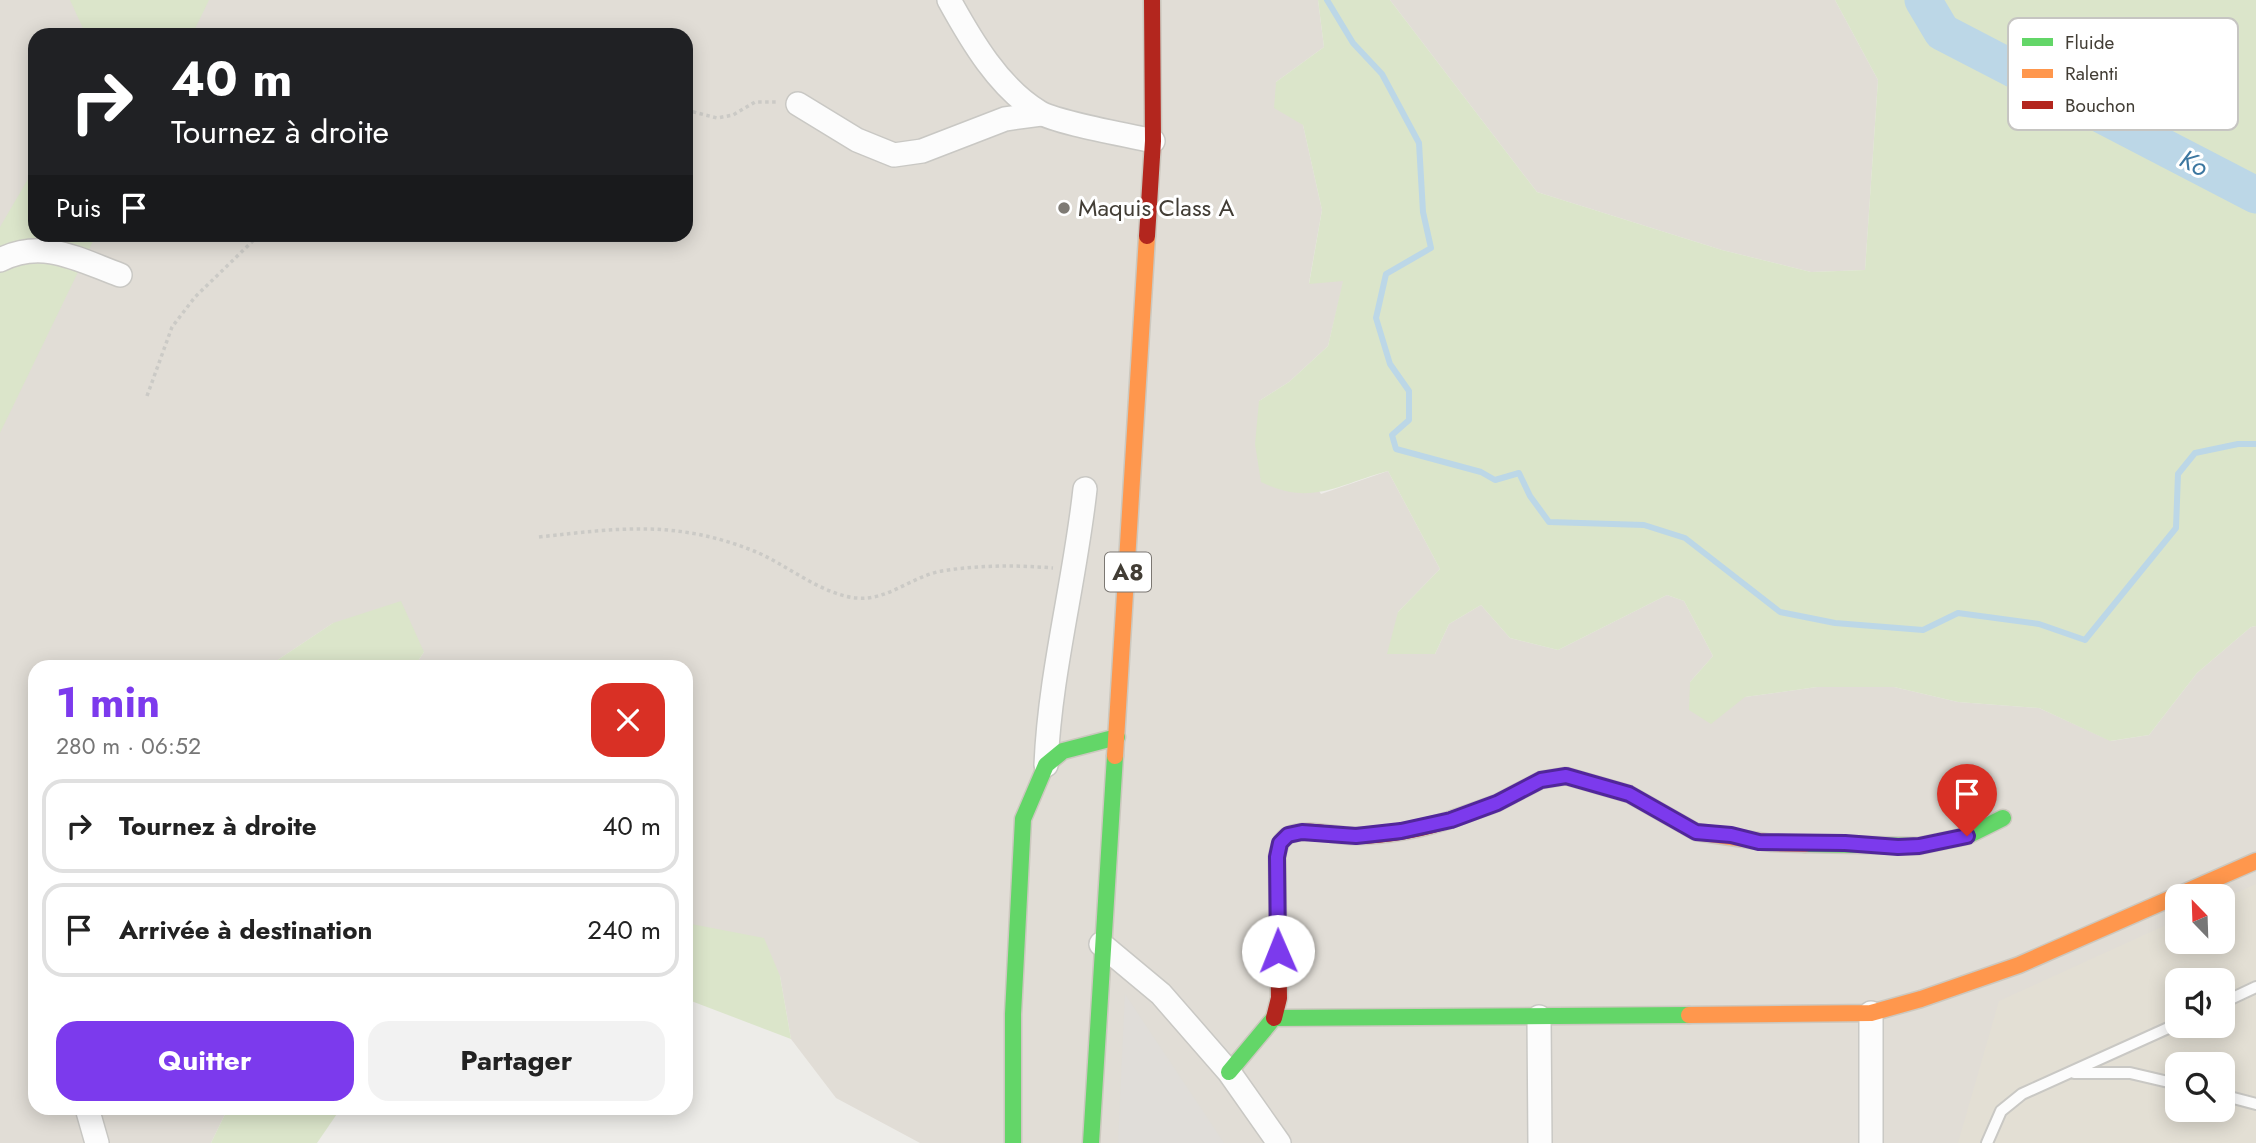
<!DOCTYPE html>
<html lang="fr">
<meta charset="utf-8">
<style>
body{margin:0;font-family:Jost,sans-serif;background:#f2f2f2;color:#222;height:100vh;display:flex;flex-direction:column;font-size:26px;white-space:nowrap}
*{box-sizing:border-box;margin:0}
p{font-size:23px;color:#767676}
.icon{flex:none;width:38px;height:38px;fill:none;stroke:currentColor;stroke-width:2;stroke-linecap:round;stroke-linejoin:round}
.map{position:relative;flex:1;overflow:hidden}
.sheet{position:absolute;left:28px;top:660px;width:665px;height:455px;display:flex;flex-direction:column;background:#fff;border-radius:21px;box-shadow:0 4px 18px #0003}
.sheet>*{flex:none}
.banner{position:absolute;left:28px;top:28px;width:665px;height:214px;border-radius:21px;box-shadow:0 4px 18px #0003;background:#202124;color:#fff;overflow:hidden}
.needle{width:46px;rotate:337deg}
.buttons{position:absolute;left:2165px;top:884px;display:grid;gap:14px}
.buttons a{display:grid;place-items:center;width:70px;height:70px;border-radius:14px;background:#fff;box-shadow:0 4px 18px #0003;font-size:35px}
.pin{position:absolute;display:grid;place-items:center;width:60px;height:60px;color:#fff;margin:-72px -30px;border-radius:50% 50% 50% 0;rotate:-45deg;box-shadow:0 0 7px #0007}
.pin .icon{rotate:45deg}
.me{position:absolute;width:77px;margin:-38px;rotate:359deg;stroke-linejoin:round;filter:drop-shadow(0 0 5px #0008)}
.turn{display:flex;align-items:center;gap:24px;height:147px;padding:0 28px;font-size:32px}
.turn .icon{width:91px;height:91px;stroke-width:2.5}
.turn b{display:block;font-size:49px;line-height:60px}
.then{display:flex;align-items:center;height:66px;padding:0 28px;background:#0003;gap:14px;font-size:26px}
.round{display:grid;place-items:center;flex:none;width:74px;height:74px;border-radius:21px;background:#f2f2f2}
.head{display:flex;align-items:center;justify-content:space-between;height:119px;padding:0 28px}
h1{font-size:42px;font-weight:700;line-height:52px;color:#7c3aed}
.button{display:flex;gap:14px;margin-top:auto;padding:14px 28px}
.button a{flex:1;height:80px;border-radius:21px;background:#7c3aed;color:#fff;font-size:28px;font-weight:700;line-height:80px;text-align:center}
.button a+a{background:#f2f2f2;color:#222}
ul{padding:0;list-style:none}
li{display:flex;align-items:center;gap:21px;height:94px;margin:0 14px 10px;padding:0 14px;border:4px solid #e0e0e0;border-radius:21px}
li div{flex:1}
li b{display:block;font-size:26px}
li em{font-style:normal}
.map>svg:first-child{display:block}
.residential{fill:#e1ddd6;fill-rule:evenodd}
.industrial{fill:#e0ddd9}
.education{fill:#e3dfd4;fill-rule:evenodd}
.green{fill:#dbe5ca}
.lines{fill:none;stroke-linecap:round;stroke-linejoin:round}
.stream{stroke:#bcd7e7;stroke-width:6}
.river{stroke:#bcd7e7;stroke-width:37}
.lane-casing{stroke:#c9c8c4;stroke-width:14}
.street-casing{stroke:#c9c8c4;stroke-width:26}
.fast-casing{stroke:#ccc8bf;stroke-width:19}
.slow-casing{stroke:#ccc8bf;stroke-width:19}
.jam-casing{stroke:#ccc8bf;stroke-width:19}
.path{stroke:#cbcac6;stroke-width:3.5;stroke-dasharray:3.5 3.5;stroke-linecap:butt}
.lane{stroke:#fcfcfc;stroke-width:10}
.street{stroke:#fcfcfc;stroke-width:23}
.fast{stroke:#63d668;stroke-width:16}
.slow{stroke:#ff974d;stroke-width:16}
.jam{stroke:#b3261e;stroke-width:16}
.route-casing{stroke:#51269a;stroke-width:18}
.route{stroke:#7c3aed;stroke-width:12}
.poi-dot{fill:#7e7a74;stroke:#fff;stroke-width:2.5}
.labels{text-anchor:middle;stroke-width:6;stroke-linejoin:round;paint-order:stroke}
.shield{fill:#fff;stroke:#7b7772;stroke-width:2}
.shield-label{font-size:23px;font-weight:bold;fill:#423d35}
.poi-label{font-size:24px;fill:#423d35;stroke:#fff;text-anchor:start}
.water-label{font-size:26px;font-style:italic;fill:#3c77a0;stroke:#fff}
.key{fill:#fff;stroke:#c6c5c2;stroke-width:2}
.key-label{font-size:19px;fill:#423d35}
</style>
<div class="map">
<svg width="2256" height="1143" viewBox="0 0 2256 1143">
<rect width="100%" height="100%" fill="#edece8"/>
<g class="residential">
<path d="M0,0h1318l6,47 -48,35 27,43 19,85 -13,73 35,-3 -16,66 -39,36 -30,19 62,93 67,-23 52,98 -42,43 37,42 14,-30 32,-19 29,33 48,12 109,-55 17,6 29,55 -23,26 55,15 72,-10h77l64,15 81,6 72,33 38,-6 48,-62 54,-46 5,-1v517h-1336l-84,-45 -45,-59 -11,-63 -73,-47 -21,-6v-256h-272l10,-15 -91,-29 -66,44h-232v441h193l-17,35h-211zM35,35h651v199h-651zM2177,896h45v46h-45zM2177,980h45v46h-45zM2177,1064h45v46h-45z"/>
<path d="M1390,0h445l43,80 -13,190 -54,2 -89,-22 -185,-58z"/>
</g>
<path class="industrial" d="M1125,994l99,149h-106z"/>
<path class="education" d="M2256,884v259h-298l41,-142 178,-81v22h45l1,-43zM2177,980h45v46h-45zM2177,1064h45v46h-45z"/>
<g class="green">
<path d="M70,0h139l-17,35h-106z"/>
<path d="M1318,0h72l147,192 185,58 89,22 54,-2 13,-190 -43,-80h421v626l-5,1 -54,46 -48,62 -39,6 -71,-33 -81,-6 -64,-15h-77l-72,10 -34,27 -22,-14 1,-28 23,-26 -29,-55 -17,-6 -109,55 -48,-12 -29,-33 -32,19 -14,30h-48l11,-42 42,-43 -52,-98c-49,13 -76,36 -127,11l-6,-38 4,-43 30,-19 39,-36 15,-65 -34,3 13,-74 -19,-85 -29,-17 2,-26 48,-35z"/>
<path d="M35,167v67l61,1 -96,198v-206z"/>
<path d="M401,601l23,51 -10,15h-147l66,-44z"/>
<path d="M686,923l78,15 16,38 11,63 -105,-40z"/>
<path d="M228,1108h113l-24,35h-106z"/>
</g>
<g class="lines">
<path class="stream" d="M1327,0l26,43 29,31 37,69 4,69 8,36 -45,26 -10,44 14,46 19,27v29l-17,15 4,14 85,23 14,8 24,-7 11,23 19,26 95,3 41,13 95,74 55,11 88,7 35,-17 81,11 46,16 91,-112 2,-54 17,-21 43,-9h18"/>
<path class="river" d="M1923,0l19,32 314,163"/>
<g class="lane-casing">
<g id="lane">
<path d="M2222,1003l34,-16"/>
<path d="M2074,1073h56l47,11"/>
<path d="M2222,1095l34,9"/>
<path d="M1987,1143l14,-32 21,-17 155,-70"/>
</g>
</g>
<g class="street-casing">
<g id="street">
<path d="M949,0c22,40 50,88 90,112 18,11 89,23 114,29"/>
<path d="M798,104l59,36 37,15 28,-4 83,-32 36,-5"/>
<path d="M0,260c43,-22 79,0 120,15"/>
<path d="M1046,765c4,-94 29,-183 39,-276"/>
<path d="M1101,944l60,50 68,78 50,71"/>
<path d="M1539,1017l1,126"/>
<path d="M87,1108l10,35"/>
<path d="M1871,1143v-130"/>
</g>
</g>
<g class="fast-casing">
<g id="fast">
<path d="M1805,844l114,2 48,-10 36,-18"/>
<path d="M1229,1072l45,-54 415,-3"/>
<path d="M1013,1143v-129l10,-195 23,-54 17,-14 54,-14"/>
<path d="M1091,1143l24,-387"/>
</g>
</g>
<g class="slow-casing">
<g id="slow">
<path d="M1115,756l32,-520"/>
<path d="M1455,818l42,-15 44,-23 25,-4 63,18 67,38 76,11 33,1"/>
<path d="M1689,1015l182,-2 50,-14 98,-34 237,-104"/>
</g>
</g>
<g class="jam-casing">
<g id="jam">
<path d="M1147,236l6,-95 -1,-141"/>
<path d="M1274,1018l5,-20 -2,-141c2,-9 3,-18 12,-22 19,-8 46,1 65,1 32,0 71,-7 101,-18"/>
</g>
</g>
<g class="path">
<path d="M686,110l31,8 16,-3 22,-13h22"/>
<path d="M147,396l25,-69 23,-30 65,-63"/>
<path d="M539,537c81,-9 137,-17 215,14 32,13 66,43 102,47 32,3 56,-22 86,-27 37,-6 74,-6 111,-3"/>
</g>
<use href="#lane" class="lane"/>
<use href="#street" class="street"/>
<use href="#fast" class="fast"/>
<use href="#slow" class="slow"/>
<use href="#jam" class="jam"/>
</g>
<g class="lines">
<g class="route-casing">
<path id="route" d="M1278,951l-1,-94 3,-14 8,-8 14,-3 54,4 45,-5 50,-11 46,-17 44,-23 25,-4 63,18 67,38 35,3 28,7 86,1 53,4 21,-1 48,-10"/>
</g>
<use href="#route" class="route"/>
</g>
<circle class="poi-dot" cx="1064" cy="208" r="7"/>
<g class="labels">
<rect class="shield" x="1105" y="552.5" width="46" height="39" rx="5"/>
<g class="shield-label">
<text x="1128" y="580">A8</text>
</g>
<g class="poi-label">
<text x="1078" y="216">Maquis Class A</text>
</g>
<g class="water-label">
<text transform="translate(2194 163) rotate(27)" y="9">Ko</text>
</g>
</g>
<rect x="2008" y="18" width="230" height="112" rx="10" class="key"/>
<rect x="2022" y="38" width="31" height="8" fill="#63d668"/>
<rect x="2022" y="69" width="31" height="9" fill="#ff974d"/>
<rect x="2022" y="101" width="31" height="8" fill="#b3261e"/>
<g class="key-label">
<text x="2065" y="49">Fluide</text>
<text x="2065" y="80">Ralenti</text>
<text x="2065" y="112">Bouchon</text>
</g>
</svg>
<div class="buttons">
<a><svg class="needle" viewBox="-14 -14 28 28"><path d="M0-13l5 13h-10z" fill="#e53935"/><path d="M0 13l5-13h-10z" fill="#767676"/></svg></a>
<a><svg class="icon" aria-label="sound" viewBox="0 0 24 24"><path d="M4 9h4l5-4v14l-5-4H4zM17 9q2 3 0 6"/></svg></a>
<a><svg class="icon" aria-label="search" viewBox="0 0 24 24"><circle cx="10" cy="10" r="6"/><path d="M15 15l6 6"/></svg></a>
</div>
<div class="pin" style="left:1967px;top:836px;background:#d93025"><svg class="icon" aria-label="arrive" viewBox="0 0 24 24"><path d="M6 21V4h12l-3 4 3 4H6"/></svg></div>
<svg class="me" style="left:1278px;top:951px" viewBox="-20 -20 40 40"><circle r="19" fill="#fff"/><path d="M0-13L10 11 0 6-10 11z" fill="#7c3aed"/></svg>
<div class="banner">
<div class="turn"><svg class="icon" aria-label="right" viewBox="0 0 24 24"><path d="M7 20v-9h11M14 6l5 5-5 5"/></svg><div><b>40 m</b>Tournez à droite</div></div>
<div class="then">Puis<svg class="icon" aria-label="arrive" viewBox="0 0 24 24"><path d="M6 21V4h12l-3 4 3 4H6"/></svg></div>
</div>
<section class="sheet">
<div class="head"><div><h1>1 min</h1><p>280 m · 06:52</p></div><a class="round" style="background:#d93025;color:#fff"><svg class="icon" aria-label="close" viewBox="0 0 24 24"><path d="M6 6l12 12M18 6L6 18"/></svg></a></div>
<ul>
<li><svg class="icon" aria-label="right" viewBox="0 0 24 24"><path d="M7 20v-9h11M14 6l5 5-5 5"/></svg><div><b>Tournez à droite</b></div><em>40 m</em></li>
<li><svg class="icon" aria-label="arrive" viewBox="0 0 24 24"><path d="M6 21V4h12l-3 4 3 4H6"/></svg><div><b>Arrivée à destination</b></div><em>240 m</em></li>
</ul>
<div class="button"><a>Quitter</a><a>Partager</a></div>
</section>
</div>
